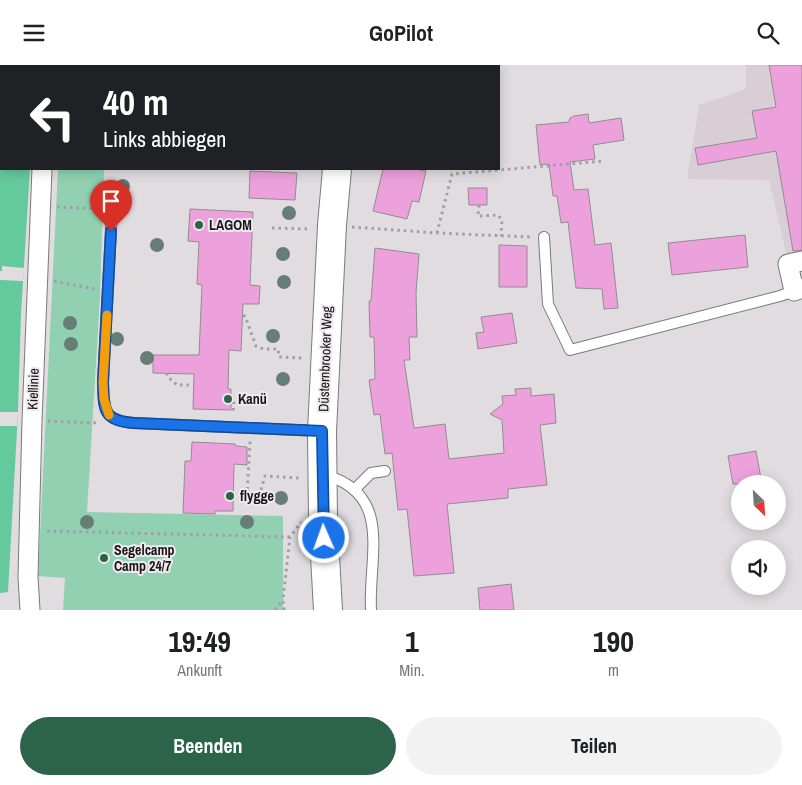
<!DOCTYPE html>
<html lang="de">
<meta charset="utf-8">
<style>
body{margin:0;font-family:"Archivo Narrow",sans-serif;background:#f2f2f2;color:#202124;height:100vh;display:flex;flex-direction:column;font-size:19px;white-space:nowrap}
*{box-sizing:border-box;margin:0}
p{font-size:16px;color:#757577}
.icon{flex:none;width:28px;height:28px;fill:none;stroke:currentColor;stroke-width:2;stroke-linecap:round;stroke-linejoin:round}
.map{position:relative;height:545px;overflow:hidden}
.sheet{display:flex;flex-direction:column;background:#fff;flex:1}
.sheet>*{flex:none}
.banner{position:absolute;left:0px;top:0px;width:500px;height:105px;box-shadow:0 2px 12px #0003;background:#202124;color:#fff;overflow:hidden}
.needle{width:32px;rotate:155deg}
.controls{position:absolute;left:731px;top:410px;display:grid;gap:10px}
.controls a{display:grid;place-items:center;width:55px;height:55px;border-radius:50%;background:#fff;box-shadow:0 2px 12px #0003;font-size:25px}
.pin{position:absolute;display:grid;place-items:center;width:42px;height:42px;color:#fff;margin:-51px -21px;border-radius:50% 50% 50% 0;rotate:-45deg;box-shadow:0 0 5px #0007}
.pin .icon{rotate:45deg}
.me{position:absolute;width:55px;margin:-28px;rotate:358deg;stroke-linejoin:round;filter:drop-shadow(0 0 4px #0008)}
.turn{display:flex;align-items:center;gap:18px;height:105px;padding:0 20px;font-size:22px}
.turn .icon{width:65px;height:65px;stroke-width:2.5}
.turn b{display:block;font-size:35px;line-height:42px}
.eta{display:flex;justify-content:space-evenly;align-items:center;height:85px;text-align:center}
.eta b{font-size:30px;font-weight:700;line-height:35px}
.button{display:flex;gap:10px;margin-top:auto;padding:10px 20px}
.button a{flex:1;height:58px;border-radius:30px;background:#2b634b;color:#fff;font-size:20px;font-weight:700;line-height:58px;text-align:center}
.button a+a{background:#f2f2f2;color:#202124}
header{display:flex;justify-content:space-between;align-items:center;height:65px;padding:0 20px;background:#fff;font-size:22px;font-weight:700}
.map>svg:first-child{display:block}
.built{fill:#daced6}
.green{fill:#91d1b2}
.water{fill:#64ca9d}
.pier{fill:#e1dce0}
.building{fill:#eca1dc;stroke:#918d90}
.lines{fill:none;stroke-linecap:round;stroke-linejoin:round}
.lane-casing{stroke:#7c787b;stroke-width:12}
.street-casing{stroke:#7c787b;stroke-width:21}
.secondary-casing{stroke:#7c787b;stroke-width:30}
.path{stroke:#a39ea2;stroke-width:3;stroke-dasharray:2.5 4;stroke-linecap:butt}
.lane{stroke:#fff;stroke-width:10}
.street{stroke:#fff;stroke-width:19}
.secondary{stroke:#fff;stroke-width:28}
.tree{fill:#677e77}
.route-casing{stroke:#114b97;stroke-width:12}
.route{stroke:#1a73e8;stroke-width:9}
.slow{stroke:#f59e0b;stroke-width:9}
.poi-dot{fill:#2b634b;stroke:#eee9ed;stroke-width:2}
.labels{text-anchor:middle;stroke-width:4;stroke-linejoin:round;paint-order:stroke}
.poi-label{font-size:14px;font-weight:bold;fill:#171517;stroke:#eee9ed;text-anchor:start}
.street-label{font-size:14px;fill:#171517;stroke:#eee9ed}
</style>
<header><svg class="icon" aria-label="menu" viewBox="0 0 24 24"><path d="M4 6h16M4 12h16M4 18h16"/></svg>GoPilot<svg class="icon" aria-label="search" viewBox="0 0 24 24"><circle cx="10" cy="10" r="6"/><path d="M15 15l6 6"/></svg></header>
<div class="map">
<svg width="802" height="545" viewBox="0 0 802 545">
<rect width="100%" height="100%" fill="#e1dce0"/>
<path class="built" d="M746,0h56v188l-15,4 -18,-77 -82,-1 12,-74 47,-16z"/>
<g class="green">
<rect x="63" y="0" width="245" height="1"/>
<path d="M58,104h46l-4,128 -13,215 196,4v94h-220l2,-32 -27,-2z"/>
</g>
<path class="water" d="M0,71l1,1v32h29l-9,144 -3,99 -10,180 -8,1z"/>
<g class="pier">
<path d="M2,201l22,2 -1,13 -23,-1v-9h2z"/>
<path d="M0,347h18l-1,14h-17z"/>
</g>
<g class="building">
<path d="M769,0h33v185l-9,1 -17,-100 -78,14 -3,-17 62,-10 -5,-27 24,-4z"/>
<path d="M588,49l1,9 32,-5 3,22 -31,5 2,14 -25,3 4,28 14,-1 7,56 16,-2 7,65 -14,1 -2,-20 -26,-1 -8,-66 -7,1 -4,-27h-4l-4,-32 -9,1 -4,-40 33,-3 1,-4 4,-2z"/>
<path d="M383,104h32l11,2 -7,31 -7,-1 -5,18 -34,-8z"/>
<path d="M250,106l47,2 -2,27 -46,-2z"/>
<path d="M468,123h19v17h-18z"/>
<path d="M190,144l63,3 -3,73 10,1 -1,18h-16l-2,47 -12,-1 -1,39h3v21l-38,-1 1,-35 -41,-1v-18h46l3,-70 -5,-1 2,-42 -11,-1z"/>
<path d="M745,170l3,32 -76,8 -4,-32z"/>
<path d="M499,180l28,1v41h-28z"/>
<path d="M375,183l44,6 -3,39 1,44h-8l1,23h-6l10,68 31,-4 4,35 55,-6 -2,-33 -12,-6 13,-10 -1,-8 14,-1 -1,-6 16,-1v8l23,-2 2,29 -16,2 7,60 -39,4v9l-61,6 7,69 -40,3 -7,-67 -9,1 -6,-57 -7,1 -5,-40 -6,1 -5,-35 6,-1 -1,-42h-4l-1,-36h2z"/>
<path d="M512,248l5,30 -39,6 -2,-16 8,-1 -3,-15z"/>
<path d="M192,377l43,2 1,2 11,1v18l-13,-1 -1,47h-18v3l-32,-1 2,-52h6z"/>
<path d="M756,386l6,33h-29l-5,-28z"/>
<path d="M511,519l3,26h-34l-2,-22z"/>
</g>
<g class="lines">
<g class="lane-casing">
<g id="lane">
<path d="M112,145l-9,172c1,27 -1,38 31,41l187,8"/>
<path d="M544,172l4,67 22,46 210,-54 14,-5"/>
<path d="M325,410c69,19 43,83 46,135"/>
<path d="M354,425l17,-17 14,-2"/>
</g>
</g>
<g class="street-casing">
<g id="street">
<path d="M13,1v-1"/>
<path d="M47,1v-1"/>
<path d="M802,196l-14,3 6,27 8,-3"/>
<path d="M30,545l-2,-33 4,-156 10,-252"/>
</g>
</g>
<g class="secondary-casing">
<g id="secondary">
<path d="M343,1v-1"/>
<path d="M328,545l-5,-90 -1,-89 10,-206 5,-56"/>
</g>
</g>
<g class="path">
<path d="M261,0v1"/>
<path d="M314,1v-1"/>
<path d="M479,140l-1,11 20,-1 4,5 -1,16"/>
<path d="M57,142l43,2"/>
<path d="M352,162l85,6 94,4"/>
<path d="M272,163l38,1"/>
<path d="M437,168l15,-59 152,-13"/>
<path d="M54,216l41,8"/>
<path d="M243,251h2l11,30 7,3h15l1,8 24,1"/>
<path d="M167,308v3l10,9h16"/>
<path d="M231,333h3l-1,16"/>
<path d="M48,356l46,2 4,-2"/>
<path d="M233,430l26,1 6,-20 35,2"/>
<path d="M247,431l3,-55"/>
<path d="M47,466l243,6"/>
<path d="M275,545l8,-11"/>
<path d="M284,545l-1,-11 7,-62 11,-15"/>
</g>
<use href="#lane" class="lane"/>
<use href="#street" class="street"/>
<use href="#secondary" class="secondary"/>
</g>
<g class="tree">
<circle cx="123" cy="121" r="7"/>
<circle cx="289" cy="148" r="7"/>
<circle cx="157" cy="180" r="7"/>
<circle cx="283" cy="189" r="7"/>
<circle cx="284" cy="217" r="7"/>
<circle cx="70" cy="258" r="7"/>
<circle cx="273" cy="271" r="7"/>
<circle cx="117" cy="274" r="7"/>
<circle cx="71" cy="279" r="7"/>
<circle cx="147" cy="293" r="7"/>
<circle cx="283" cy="314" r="7"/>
<circle cx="281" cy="433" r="7"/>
<circle cx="87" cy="457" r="7"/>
<circle cx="247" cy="457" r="7"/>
</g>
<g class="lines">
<g class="route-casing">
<path id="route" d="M111,166l-8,151c1,27 -1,39 31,41l188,8 2,107"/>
</g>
<use href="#route" class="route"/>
<path class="slow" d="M107,250l-4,67 1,17 5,16"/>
</g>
<g class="poi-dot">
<circle cx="199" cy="160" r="5"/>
<circle cx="228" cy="334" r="5"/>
<circle cx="230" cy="431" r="5"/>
<circle cx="104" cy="493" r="5"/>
</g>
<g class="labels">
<g class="poi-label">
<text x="209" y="165">LAGOM</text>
<text x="238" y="339">Kanü</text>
<text x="240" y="436">flygge</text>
<text x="114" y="490">Segelcamp<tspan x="114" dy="16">Camp 24/7</tspan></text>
</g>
<g class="street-label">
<text transform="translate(325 294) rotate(-88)" y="5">Düsternbrooker Weg</text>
<text transform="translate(33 324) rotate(-88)" y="5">Kiellinie</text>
</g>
</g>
</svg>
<div class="controls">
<a><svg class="needle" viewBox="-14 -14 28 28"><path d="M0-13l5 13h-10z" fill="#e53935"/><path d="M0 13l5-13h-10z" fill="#757577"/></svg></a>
<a><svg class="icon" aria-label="sound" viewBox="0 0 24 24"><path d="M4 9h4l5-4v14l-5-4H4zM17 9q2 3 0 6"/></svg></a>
</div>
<div class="pin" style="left:111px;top:166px;background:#d93025"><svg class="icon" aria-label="arrive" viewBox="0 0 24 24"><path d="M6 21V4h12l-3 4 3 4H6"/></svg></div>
<svg class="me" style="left:324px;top:473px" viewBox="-20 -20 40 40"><circle r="17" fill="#1a73e8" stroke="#fff" stroke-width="3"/><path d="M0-11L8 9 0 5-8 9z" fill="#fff"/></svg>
<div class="banner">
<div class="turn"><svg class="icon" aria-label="left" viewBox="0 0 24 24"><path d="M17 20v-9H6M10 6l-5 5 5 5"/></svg><div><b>40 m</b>Links abbiegen</div></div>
</div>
</div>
<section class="sheet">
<div class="eta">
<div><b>19:49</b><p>Ankunft</p></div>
<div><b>1</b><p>Min.</p></div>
<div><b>190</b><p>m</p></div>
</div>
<div class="button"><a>Beenden</a><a>Teilen</a></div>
</section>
